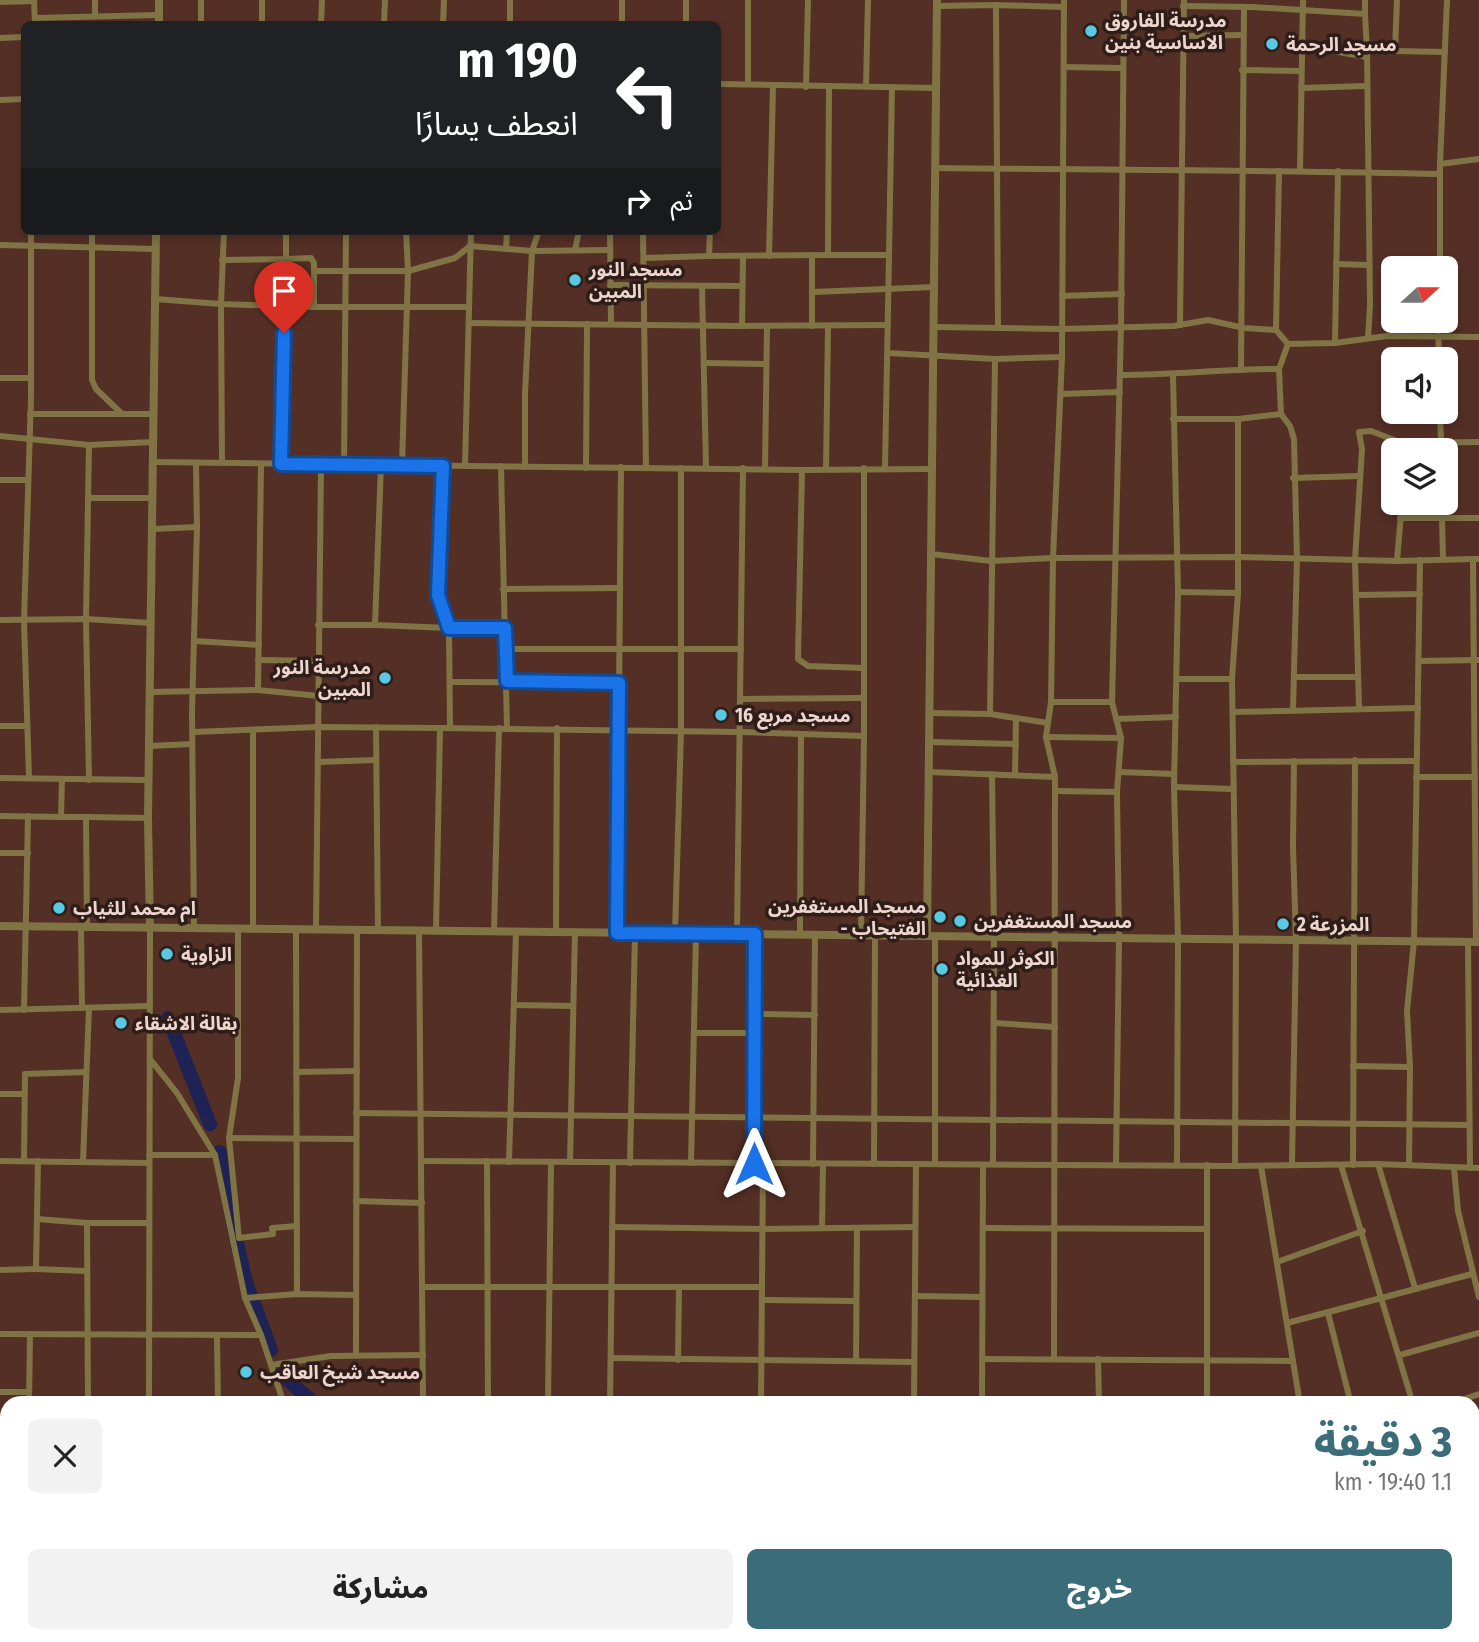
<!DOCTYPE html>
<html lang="ar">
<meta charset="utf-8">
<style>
body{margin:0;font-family:"Fira Sans Condensed","Noto Sans Arabic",sans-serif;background:#f2f2f2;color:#222;direction:rtl;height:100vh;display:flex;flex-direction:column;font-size:26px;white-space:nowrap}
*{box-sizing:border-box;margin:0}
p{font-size:23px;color:#767676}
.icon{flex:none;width:38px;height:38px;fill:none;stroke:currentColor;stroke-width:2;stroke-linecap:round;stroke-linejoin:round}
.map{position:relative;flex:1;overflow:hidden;direction:ltr}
.panel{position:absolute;left:0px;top:1396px;width:1480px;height:247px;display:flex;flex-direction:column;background:#fff;border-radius:21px 21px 0 0;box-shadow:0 4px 10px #0003;direction:rtl}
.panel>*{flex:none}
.guide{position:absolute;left:21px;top:21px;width:700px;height:214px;border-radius:10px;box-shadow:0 4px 10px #0003;direction:rtl;background:#202124;color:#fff;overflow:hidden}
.needle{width:46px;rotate:69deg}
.tools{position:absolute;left:1381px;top:256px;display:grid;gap:14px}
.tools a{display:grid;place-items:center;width:77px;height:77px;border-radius:10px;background:#fff;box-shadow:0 4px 10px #0003;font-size:35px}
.pin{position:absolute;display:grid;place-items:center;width:60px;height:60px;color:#fff;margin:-72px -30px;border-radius:50% 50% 50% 0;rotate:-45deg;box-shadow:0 0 7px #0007}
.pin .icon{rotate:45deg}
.me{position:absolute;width:77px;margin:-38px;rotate:0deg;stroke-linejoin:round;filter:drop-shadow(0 0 5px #0008)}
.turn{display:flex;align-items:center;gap:24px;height:147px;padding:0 28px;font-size:32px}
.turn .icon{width:91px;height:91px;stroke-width:2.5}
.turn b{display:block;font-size:49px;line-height:60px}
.then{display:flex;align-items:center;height:66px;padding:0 28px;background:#0003;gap:14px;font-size:26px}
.round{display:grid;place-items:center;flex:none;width:74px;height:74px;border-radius:10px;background:#f2f2f2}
.summary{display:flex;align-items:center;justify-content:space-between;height:119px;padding:0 28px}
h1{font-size:42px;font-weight:800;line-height:52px;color:#3a6d79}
.button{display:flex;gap:14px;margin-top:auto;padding:14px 28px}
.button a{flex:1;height:80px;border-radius:10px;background:#3a6d79;color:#fff;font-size:28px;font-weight:800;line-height:80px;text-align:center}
.button a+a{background:#f2f2f2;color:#222}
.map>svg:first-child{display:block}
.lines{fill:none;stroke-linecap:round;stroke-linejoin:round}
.river{stroke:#1e2254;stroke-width:14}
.minor{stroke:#807445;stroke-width:6}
.tertiary{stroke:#807445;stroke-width:8}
.route-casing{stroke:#114b97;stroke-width:18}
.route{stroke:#1a73e8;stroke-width:12}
.poi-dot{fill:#58c9e3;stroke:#2e1d18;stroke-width:2.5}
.labels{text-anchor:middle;stroke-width:7;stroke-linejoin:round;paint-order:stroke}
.poi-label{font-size:19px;font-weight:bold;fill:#eed6cf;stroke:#2e1d18;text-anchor:start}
</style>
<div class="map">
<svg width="1479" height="1642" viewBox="0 0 1479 1642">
<rect width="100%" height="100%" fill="#542f25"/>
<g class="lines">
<g class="river">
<path d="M168,1018l42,106"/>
<path d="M220,1152l14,77 12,53 25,68"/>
<path d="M281,1374l34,30"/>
<path d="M423,1636l2,6"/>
</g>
<g class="minor">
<path d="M34,0l1,24"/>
<path d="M748,0v84"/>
<path d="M1365,0v14"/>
<path d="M0,2l34,-1"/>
<path d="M996,5l2,321"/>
<path d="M937,6l59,-1 68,2"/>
<path d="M1183,6l69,1 113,7 2,36"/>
<path d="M95,15v-15"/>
<path d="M35,18l124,-3"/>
<path d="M201,24v-24"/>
<path d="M262,24v-24"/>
<path d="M321,24l1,-24"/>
<path d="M384,24l1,-24"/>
<path d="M443,24l1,-24"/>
<path d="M510,24v-24"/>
<path d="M622,24v-24"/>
<path d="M686,24v-24"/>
<path d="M1183,36l59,-1"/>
<path d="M0,38l24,-1"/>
<path d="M1301,49l32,2 34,6"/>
<path d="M1395,51l50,1"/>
<path d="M1064,67l59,1"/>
<path d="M1242,70l59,1"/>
<path d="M718,84l219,4"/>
<path d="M866,86l2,-86"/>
<path d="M806,87l2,-87"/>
<path d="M829,88l-1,167h61l3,-168"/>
<path d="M1301,88l65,-2"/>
<path d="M0,100l24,-1"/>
<path d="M1440,164l7,-164"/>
<path d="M935,168c169,2 337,2 505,6v-10l39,-5"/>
<path d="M1300,170l3,-170"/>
<path d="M92,231v149l4,9 25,24"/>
<path d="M224,231l-3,73 93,3v-36h94l-2,-40"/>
<path d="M610,231l1,93"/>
<path d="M643,231l3,237"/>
<path d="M710,231l-1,25 119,-1"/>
<path d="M0,245l156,4"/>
<path d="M506,249l1,-18"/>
<path d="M575,250l4,-19"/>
<path d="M769,256l4,-170"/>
<path d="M644,258l65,-2"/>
<path d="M286,259l25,-1 3,5v8"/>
<path d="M222,260l64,-1v-28"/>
<path d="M1336,264l33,1"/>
<path d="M1440,268v-94"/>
<path d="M610,285l132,1"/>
<path d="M702,286l4,181"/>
<path d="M813,292l121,-5"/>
<path d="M1062,296l60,-2"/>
<path d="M155,299l66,5 1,159"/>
<path d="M314,307h154"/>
<path d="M1438,320l1,39"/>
<path d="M469,323l273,3 146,-1"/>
<path d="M1180,325l4,-325"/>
<path d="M742,326l1,-70"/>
<path d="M812,326v-70"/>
<path d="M934,327l127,2 113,-3 34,-6 36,8 32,2 3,-159"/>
<path d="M1276,330l12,14"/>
<path d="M1368,338l2,-33 -3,-255 28,1 2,-51"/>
<path d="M1335,343l3,-172"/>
<path d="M888,353l107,6 67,-2"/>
<path d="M705,363l61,1"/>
<path d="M1241,369l3,-362"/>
<path d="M1120,375c53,0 106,-6 159,-6"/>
<path d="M1173,375l5,217 -4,195 4,151 -1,227"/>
<path d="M0,378h31"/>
<path d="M1061,394l59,-2"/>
<path d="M1440,411l1,31"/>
<path d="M30,414h123"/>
<path d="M1281,414l9,12 4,13 3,119 -4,152"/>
<path d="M1173,419h65l43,-5 -2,-45 9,-25 47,-1 52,-7 92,1"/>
<path d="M0,436l89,9 64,-3"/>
<path d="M153,462l649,8 130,-1"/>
<path d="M281,464l3,-158"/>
<path d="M344,465l2,-234"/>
<path d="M402,465l6,-194 47,-13 15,-12 62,5 78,-1"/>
<path d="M465,466l6,-235"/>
<path d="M501,466l6,262"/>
<path d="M525,467v-73l7,-143 7,-20"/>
<path d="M586,468l1,-144"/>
<path d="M885,468l4,-213"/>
<path d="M765,469l2,-143"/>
<path d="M826,469l2,-143"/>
<path d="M802,470l-4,189 10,7 56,2"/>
<path d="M1293,478l66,-2"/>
<path d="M0,480h28"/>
<path d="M89,498h63"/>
<path d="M1400,518h79"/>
<path d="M1442,518l1,41"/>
<path d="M152,529l45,-2"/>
<path d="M931,554l60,7 62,-3 186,-1 158,4 76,-2"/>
<path d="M1397,561l5,-59"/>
<path d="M503,589l117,-1"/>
<path d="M1178,592l60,1"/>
<path d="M1357,595l63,-1"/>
<path d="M0,620l86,-1 65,4"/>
<path d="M318,625h57l6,-160"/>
<path d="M375,625l74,3 -11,-33 5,-129"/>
<path d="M194,641l65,4"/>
<path d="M506,649h235"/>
<path d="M258,660l60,1"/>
<path d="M1419,661l60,-1"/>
<path d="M1295,677h63"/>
<path d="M1177,679h55"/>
<path d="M450,682l169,1"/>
<path d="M258,690l3,-226"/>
<path d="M150,692l108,-2 61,6"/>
<path d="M741,699l123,-1"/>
<path d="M1051,702h61"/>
<path d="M1359,708l-4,-148 7,-111 -3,-17 12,-1 31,12 77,-1"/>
<path d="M1233,712l185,-4"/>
<path d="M929,713l61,1 58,9"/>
<path d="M990,714l5,-355"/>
<path d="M1116,719l60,-2"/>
<path d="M0,726h27"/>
<path d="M376,727l2,204"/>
<path d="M440,728l301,4 123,4"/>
<path d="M450,728l-1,-100h56"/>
<path d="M193,732l125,-5 122,1 -4,203"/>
<path d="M1046,737l75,1"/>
<path d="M929,742l87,2"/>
<path d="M149,746l43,-2"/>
<path d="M318,762l57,-2"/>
<path d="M1233,762l183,-1"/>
<path d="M929,772l126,5"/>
<path d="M1119,772l55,2"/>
<path d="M992,774l2,162 -1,228"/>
<path d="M1015,775l1,-56"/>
<path d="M29,777l-5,-156 7,-223v-167"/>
<path d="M1416,777h59"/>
<path d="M0,778l148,2"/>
<path d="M62,779l-1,38h25l1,110"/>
<path d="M89,780l-3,-161 3,-174"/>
<path d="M1174,787l58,2"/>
<path d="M1055,791l62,1"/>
<path d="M0,816l61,1"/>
<path d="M86,817l62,1"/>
<path d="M0,853h28"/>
<path d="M81,927l1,81"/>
<path d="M194,929l-2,-217 5,-185 -1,-64"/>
<path d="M238,930v148l-9,60 10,100 34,-4 -1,-6 25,-2"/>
<path d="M253,930v-200"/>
<path d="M296,930l1,364"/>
<path d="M316,930l5,-465"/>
<path d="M419,931l4,473"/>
<path d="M494,932l5,-204"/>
<path d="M556,932l1,-204"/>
<path d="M617,933l4,-466"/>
<path d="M675,933l6,-202v-263"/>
<path d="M737,934l6,-466"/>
<path d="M800,934l1,-200"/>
<path d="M861,935l3,-199v-268"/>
<path d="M935,936v228"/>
<path d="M1468,942l2,226"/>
<path d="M1476,942l-3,-383h6"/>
<path d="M514,1005l59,1"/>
<path d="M0,1010l150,-4"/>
<path d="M24,1010l4,-194"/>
<path d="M755,1014l60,1"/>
<path d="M994,1023l61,4"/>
<path d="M694,1033h61"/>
<path d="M150,1059l27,34 38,62 30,143 16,37 23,69"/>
<path d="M1353,1066l57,1"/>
<path d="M296,1072l61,-1"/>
<path d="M0,1094h24"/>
<path d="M356,1113l1113,12"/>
<path d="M229,1138l127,1"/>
<path d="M149,1155h66"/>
<path d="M0,1161l149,2"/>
<path d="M24,1161l1,-87 61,-2"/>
<path d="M38,1161l-2,108 50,2"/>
<path d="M422,1161l813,5 143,-2 101,4"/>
<path d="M487,1161l1,243"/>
<path d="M83,1162l6,-154"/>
<path d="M509,1162l7,-230"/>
<path d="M570,1162l5,-230"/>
<path d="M630,1163l5,-230"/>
<path d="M691,1163l5,-229"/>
<path d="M754,1164l1,-230"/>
<path d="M813,1164l2,-229"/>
<path d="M874,1164l1,-229"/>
<path d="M1378,1164l37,124"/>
<path d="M1116,1165l3,-227 -2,-146 4,-54 -9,-36 9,-376 3,-326"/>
<path d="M1292,1165l4,-225 -3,-93 1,-86"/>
<path d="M1341,1165l72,239"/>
<path d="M1353,1165l2,-405"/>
<path d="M1409,1165l1,-98 -3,-56 7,-70 6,-381"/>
<path d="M1235,1166l1,-227 -4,-260 6,-86v-174"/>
<path d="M1261,1166l39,238"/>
<path d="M1454,1168l4,43 21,86"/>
<path d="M356,1201l66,2"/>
<path d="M37,1219l50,4"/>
<path d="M612,1227l151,2 152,-2"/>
<path d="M822,1228l1,-64"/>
<path d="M983,1228l223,1"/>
<path d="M1277,1262l86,-31"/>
<path d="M0,1270l36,-1"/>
<path d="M422,1287h340"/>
<path d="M915,1296l67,1"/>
<path d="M245,1298l52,-4 59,1"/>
<path d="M763,1300l93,1"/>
<path d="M1328,1313l23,91"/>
<path d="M1287,1323l185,-49"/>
<path d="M0,1334l261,1"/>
<path d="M217,1336l1,68"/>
<path d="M356,1355l1,-424"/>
<path d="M1400,1355l79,-22"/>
<path d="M611,1358l303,4"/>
<path d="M982,1359l311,2"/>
<path d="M1054,1359l1,-582 -9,-40 5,-35 2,-144 9,-201 2,-357"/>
<path d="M1098,1359l1,45"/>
<path d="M678,1360l1,-73"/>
<path d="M856,1361l1,-133"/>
<path d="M271,1365l60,-9 92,-1"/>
<path d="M0,1392h29"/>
<path d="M29,1404l1,-70"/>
<path d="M88,1404l-1,-181h62"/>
<path d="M149,1404l1,-475"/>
<path d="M548,1404l3,-242"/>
<path d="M610,1404l3,-241"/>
<path d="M761,1404l2,-240"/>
<path d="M914,1404l2,-240"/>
<path d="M982,1404l1,-239"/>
<path d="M1207,1404v-239"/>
<path d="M1450,1404l29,-10"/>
<path d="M0,1452l7,-1"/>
<path d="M1474,1484l5,17"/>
<path d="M1474,1517l5,-1"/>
<path d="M0,1530h7"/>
<path d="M1474,1590l5,17"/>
<path d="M115,1636h297"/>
<path d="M427,1636l4,6"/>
<path d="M548,1636v6"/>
<path d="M835,1636v6"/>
<path d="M1133,1636v6"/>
<path d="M1341,1636l1,6"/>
<path d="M17,1642v-6"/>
<path d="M92,1642v-6"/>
<path d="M474,1642h31"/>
<path d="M608,1642v-6"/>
<path d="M686,1642v-6"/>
<path d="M759,1642v-6"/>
<path d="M980,1642v-6"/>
<path d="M1207,1642v-6"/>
</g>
<g class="tertiary">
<path d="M159,24v-24"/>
<path d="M0,926l1479,16"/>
<path d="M150,929l-2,-111 8,-587"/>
<path d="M927,935l10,-935"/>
</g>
</g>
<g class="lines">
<g class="route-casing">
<path id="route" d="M284,333l-3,131 162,2 -5,129 11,33h56l2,53 112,2 -2,250 138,1 -1,230"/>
</g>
<use href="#route" class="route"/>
</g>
<g class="poi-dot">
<circle cx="1091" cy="31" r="7"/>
<circle cx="1272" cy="44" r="7"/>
<circle cx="575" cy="280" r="7"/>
<circle cx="385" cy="678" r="7"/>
<circle cx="721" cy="715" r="7"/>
<circle cx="59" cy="908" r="7"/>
<circle cx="940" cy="917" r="7"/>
<circle cx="960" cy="921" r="7"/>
<circle cx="1283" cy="924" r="7"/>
<circle cx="167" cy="954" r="7"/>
<circle cx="942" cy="969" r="7"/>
<circle cx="121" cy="1023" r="7"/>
<circle cx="246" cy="1372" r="7"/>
</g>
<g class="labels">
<g class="poi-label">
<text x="1105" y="27">مدرسة الفاروق<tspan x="1105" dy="22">الاساسية بنين</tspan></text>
<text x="1286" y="51">مسجد الرحمة</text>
<text x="589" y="276">مسجد النور<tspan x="589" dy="22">المبين</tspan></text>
<text x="371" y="674" text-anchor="end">مدرسة النور<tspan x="371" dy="22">المبين</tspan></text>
<text x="735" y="722">مسجد مربع 16</text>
<text x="926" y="913" text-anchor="end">مسجد المستغفرين<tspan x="926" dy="22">- الفتيحاب</tspan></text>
<text x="73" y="915">ام محمد للثياب</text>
<text x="974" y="928">مسجد المستغفرين</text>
<text x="1297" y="931">المزرعة 2</text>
<text x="181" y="961">الزاوية</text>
<text x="956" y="965">الكوثر للمواد<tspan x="956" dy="22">الغذائية</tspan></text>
<text x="135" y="1030">بقالة الاشقاء</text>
<text x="260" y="1379">مسجد شيخ العاقب</text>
</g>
</g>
</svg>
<div class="tools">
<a><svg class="needle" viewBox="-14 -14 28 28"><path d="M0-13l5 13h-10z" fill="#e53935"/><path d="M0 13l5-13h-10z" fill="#767676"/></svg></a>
<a><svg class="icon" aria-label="sound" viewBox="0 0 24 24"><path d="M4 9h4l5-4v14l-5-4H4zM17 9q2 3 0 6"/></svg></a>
<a><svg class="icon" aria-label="layers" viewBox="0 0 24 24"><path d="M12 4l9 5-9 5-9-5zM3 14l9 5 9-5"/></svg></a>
</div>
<div class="pin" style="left:284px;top:333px;background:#d93025"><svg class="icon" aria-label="arrive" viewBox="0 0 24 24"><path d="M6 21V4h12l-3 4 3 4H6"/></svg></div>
<svg class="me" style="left:754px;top:1164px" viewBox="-20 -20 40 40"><path d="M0-17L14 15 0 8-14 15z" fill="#1a73e8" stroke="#fff" stroke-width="4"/></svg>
<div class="guide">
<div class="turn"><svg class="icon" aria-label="left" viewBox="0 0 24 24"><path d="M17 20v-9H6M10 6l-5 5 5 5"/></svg><div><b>190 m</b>انعطف يسارًا</div></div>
<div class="then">ثم<svg class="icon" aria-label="right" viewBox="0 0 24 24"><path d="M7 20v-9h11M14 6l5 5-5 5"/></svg></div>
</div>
<section class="panel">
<div class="summary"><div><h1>3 دقيقة</h1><p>1.1 km · 19:40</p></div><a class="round"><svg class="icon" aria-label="close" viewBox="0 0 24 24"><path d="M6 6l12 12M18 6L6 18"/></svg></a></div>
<div class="button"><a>خروج</a><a>مشاركة</a></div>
</section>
</div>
